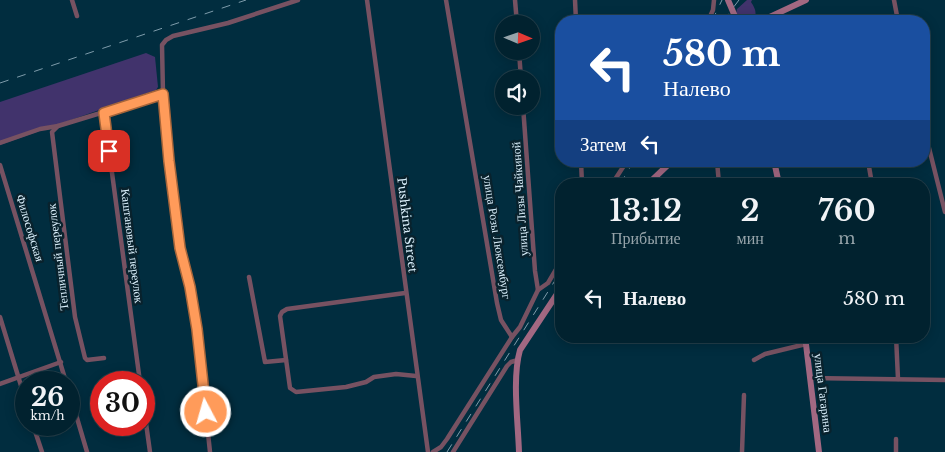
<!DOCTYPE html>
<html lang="ru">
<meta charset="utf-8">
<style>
body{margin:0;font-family:"Libre Baskerville",serif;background:#0b2a37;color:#f1f3f6;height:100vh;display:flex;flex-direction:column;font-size:19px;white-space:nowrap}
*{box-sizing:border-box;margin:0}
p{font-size:16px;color:#96a4aa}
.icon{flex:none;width:28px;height:28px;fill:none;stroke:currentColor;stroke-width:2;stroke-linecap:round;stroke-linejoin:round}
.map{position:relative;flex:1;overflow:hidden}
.details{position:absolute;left:555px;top:178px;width:375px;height:165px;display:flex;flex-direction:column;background:#01222f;border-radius:20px;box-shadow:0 2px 12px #0003,0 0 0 1px #233f4b}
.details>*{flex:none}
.banner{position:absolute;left:555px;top:15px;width:375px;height:152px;border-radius:20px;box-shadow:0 2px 12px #0003,0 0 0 1px #233f4b;background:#1a4fa0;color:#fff;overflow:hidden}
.needle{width:32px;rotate:92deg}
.fabs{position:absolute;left:495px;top:15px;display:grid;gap:10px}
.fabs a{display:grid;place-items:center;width:45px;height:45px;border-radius:50%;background:#01222f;box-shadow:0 2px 12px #0003,0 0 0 1px #233f4b;font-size:25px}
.speed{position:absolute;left:15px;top:371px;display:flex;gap:10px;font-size:25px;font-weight:700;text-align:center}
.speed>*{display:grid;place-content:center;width:65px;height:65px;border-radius:50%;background:#01222f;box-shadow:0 2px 12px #0003,0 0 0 1px #233f4b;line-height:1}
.speed small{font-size:12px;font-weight:400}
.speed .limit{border:8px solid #d22;background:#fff;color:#111}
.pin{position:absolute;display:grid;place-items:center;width:42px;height:42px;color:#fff;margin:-21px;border-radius:10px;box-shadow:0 2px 8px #0006}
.me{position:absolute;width:55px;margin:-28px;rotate:354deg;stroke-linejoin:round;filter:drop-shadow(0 0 4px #0008)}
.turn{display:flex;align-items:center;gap:18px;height:105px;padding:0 25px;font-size:22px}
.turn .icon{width:65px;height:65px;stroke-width:2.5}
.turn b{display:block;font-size:35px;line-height:42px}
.then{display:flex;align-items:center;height:48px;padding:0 25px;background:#0003;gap:10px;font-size:19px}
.eta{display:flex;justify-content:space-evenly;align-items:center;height:85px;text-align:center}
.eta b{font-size:30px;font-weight:600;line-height:35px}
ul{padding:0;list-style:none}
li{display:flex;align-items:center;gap:15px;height:70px;padding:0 25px}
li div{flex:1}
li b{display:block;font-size:19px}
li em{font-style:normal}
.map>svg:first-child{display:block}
.green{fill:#41336c}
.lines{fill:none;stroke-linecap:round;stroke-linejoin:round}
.minor{stroke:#775262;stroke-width:4.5}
.secondary{stroke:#a26882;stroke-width:6}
.rail{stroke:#7e9cab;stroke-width:1;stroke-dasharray:9 9;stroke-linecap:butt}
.route-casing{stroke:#a6653a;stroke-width:12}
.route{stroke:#ff9b5a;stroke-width:9}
.labels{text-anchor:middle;stroke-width:5;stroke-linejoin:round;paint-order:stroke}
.street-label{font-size:12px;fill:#dbf0fc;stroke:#09222d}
</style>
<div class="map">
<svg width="945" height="452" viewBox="0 0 945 452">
<rect width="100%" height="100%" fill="#012d3f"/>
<g class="green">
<path d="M747,0h5l-1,2c4,6 8,14 0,19h-10l-5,-7 1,-5z"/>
<path d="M146,53l9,4 3,30 -2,3 -156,55v-43z"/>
</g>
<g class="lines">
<g class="minor">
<path d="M72,0l5,16"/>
<path d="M367,0l61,452"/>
<path d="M515,0l2,24"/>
<path d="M575,0l1,21"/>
<path d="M894,0l4,21"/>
<path d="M708,21l5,-11 1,-10"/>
<path d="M519,51l2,28"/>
<path d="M523,106l12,165 3,19"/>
<path d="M104,113l36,269"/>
<path d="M924,128l21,84"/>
<path d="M0,143l40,-14 18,-3"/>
<path d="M581,161l1,23"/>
<path d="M717,161l2,23"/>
<path d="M868,161l4,23"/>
<path d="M0,165l66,217"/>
<path d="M612,184l15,-23"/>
<path d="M249,277l16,85 21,-2"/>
<path d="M405,293l-118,16 -5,3 -2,4 10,72 6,4 50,-5 20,-5 8,-5 22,-3 20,2"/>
<path d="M0,317l26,85"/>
<path d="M896,336l2,43"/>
<path d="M512,337l8,-10 18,-37 10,-7 13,-22"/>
<path d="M104,358l-17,2 -2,-2 -10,-41 -23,-185 6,-6 105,-32"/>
<path d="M754,360l11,-6 41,-10"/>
<path d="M810,378l135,2"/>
<path d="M0,384l61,-22"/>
<path d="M69,391l18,61"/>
<path d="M144,409l6,43"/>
<path d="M33,425l9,27"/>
<path d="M896,439v13"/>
<path d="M210,452l-13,-123 -7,-42 -10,-39 -11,-87 -6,-67 -1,-49 4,-5 7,-4 55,-13 70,-23"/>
<path d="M433,452l8,-5 6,-8 65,-102 -11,-17 -4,-17 -51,-303"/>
<path d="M453,452l54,-86 4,-4 7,-2"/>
<path d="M742,452l2,-57"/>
</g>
<g class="secondary">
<path d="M728,0l9,21"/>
<path d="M761,21l45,-21"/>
<path d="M774,161l5,23"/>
<path d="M648,184l24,-23"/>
<path d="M805,336l14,116"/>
<path d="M519,452c-1,-31 -7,-74 1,-102l41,-62"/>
</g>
<g class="rail">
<path d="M712,21l10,-21"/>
<path d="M723,21l16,-21"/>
<path d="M0,83l246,-83"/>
<path d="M620,184l14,-23"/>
<path d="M447,452l114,-181"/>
</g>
</g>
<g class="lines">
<g class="route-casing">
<path id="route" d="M109,151l-5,-38 59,-19 6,67 11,87 10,39 7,42 9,83"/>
</g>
<use href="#route" class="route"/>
</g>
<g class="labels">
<g class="street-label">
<text transform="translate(520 199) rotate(-94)" y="4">улица Лизы Чайкиной</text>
<text transform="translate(407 225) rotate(83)" y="4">Pushkina Street</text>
<text transform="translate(30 228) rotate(73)" y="4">Философская</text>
<text transform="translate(497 237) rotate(81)" y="4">улица Розы Люксембург</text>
<text transform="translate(132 246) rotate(83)" y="4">Каштановый переулок</text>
<text transform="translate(58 257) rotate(-97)" y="4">Тепличный переулок</text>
<text transform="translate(823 393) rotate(83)" y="4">улица Гагарина</text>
</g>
</g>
</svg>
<div class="fabs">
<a><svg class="needle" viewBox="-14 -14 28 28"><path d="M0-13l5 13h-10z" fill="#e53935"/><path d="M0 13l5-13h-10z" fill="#96a4aa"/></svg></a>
<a><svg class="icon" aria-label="sound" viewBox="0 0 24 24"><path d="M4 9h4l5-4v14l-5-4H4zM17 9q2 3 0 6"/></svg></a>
</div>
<div class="speed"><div>26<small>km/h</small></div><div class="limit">30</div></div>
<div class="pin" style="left:109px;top:151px;background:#d93025"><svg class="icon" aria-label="arrive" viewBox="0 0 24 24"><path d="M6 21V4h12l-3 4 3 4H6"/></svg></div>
<svg class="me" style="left:206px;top:412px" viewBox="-20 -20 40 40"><circle r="17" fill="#ff9b5a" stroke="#fff" stroke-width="3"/><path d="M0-11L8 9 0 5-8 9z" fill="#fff"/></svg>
<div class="banner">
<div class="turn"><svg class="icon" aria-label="left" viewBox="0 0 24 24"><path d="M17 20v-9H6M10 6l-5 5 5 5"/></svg><div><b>580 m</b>Налево</div></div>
<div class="then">Затем<svg class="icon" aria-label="left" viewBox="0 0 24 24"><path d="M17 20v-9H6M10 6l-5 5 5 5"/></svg></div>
</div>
<section class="details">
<div class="eta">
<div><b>13:12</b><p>Прибытие</p></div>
<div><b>2</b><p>мин</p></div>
<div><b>760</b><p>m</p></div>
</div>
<ul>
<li><svg class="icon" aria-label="left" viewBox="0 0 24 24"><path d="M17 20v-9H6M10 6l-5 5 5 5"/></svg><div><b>Налево</b></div><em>580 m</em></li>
</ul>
</section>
</div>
